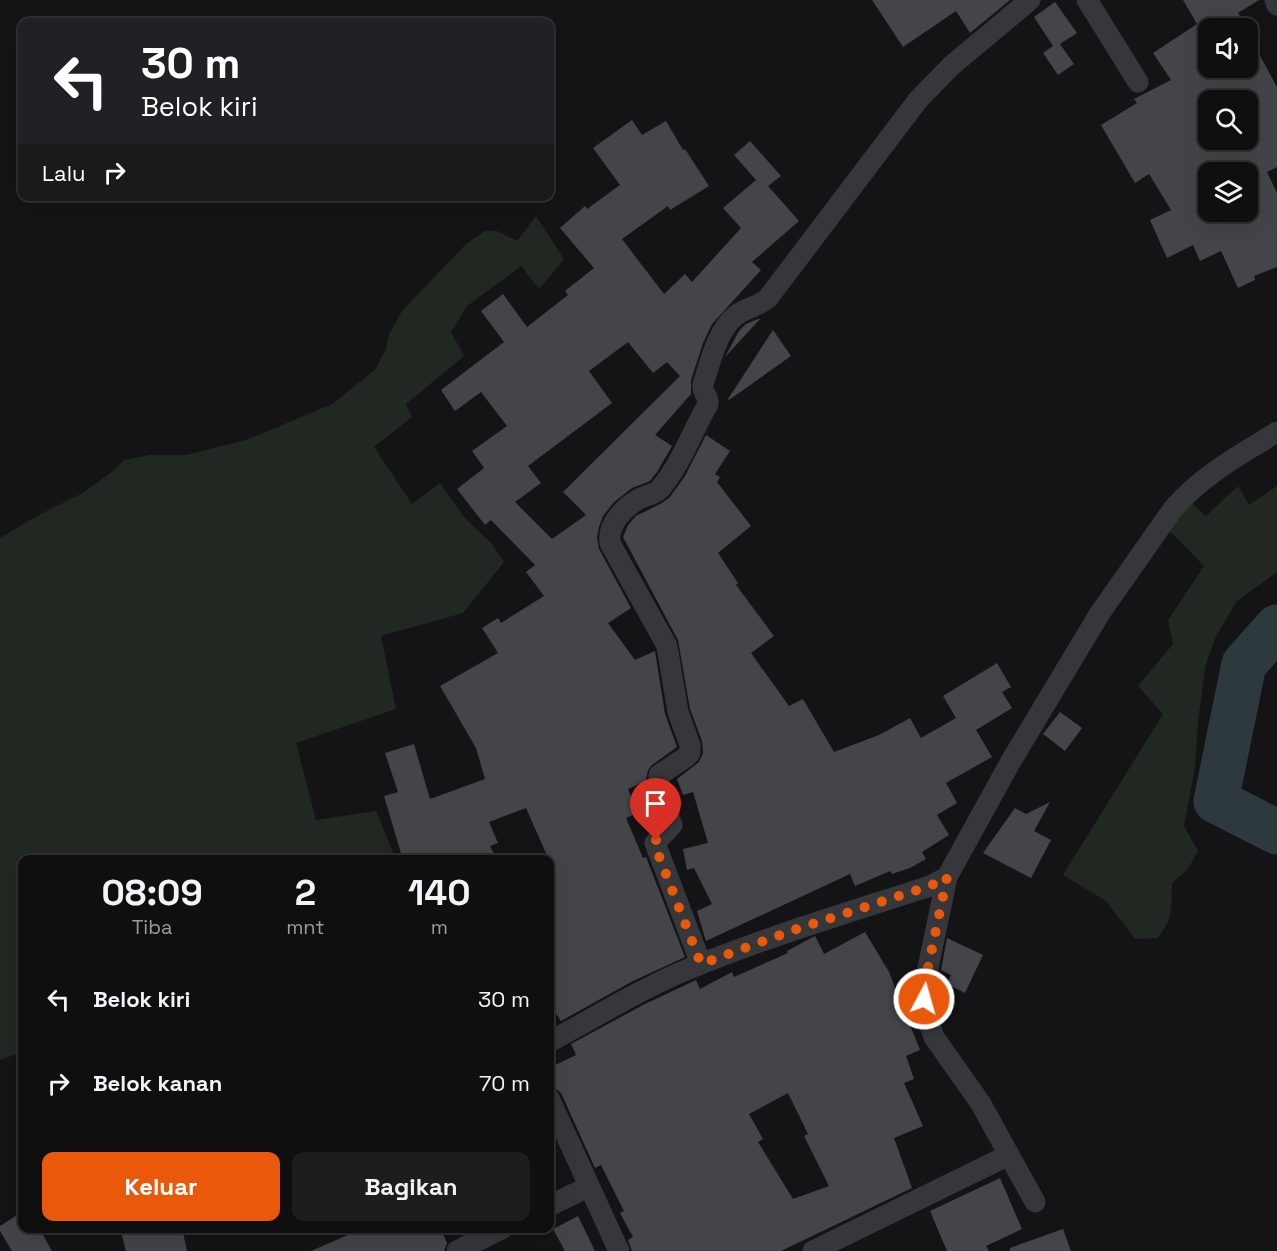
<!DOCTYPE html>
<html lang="id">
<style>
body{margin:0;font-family:"Space Grotesk",sans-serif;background:#1d1d1e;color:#f1f3f6;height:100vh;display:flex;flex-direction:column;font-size:22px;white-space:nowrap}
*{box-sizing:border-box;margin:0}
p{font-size:20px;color:#9b9c9f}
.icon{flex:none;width:33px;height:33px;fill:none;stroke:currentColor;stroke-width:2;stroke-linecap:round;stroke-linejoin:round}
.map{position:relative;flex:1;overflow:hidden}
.side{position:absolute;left:18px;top:855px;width:536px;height:378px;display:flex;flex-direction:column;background:#0f0f10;border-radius:12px;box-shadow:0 6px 24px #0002,0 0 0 2px #2f2f30}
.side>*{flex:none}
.top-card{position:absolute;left:18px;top:18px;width:536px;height:183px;border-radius:12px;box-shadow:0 6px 24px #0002,0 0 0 2px #2f2f30;background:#202124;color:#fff;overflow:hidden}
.buttons{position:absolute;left:1198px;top:18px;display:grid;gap:12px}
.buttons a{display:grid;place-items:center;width:60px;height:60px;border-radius:12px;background:#0f0f10;box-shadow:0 6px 24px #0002,0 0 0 2px #2f2f30;font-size:30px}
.pin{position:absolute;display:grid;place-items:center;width:51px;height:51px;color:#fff;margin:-62px -26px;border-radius:50% 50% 50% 0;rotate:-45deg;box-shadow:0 0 6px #0007}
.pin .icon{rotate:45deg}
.me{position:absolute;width:66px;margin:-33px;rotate:6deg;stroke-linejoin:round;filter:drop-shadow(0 0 4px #0008)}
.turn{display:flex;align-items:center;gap:21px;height:126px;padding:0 24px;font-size:27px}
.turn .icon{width:78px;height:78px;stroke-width:2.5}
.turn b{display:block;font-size:42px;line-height:51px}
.then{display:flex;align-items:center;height:57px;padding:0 24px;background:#0003;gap:12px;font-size:22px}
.eta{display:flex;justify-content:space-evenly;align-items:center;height:102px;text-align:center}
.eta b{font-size:36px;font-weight:800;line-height:42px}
.cta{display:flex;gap:12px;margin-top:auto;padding:12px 24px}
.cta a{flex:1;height:69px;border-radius:12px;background:#ea580c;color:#fff;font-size:24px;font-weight:800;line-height:69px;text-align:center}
.cta a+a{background:#1d1d1e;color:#f1f3f6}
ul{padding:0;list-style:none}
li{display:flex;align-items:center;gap:18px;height:84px;padding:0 24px}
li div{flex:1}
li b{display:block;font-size:22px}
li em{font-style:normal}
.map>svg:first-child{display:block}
.green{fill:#212821}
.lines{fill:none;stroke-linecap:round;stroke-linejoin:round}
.river{stroke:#2e393d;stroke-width:45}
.building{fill:#434548;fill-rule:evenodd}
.street{stroke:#35373a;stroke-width:21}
.route{stroke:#ea580c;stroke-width:10;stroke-dasharray:0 18}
</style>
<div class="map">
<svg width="1277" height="1251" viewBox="0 0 1277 1251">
<rect width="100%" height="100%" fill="#141416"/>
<g class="green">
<path d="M536,216l28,43 -25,30 -18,-23 -54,40 -16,26 13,24 -58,48 6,13 -38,30 38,57 28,-21 24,34 28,27 12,18 -41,51 -82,23 15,73 -100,34 20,77 60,-9 20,48 -374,1v192l-22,8v-522l37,-22 46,-23 30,-22 11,-11 26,-5h37l59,-15 86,-36 43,-34 11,-21 2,-12 14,-26 64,-67 19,-13h12l20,10z"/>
<path d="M1238,486l11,19 28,-19v86l-40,29 -21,35 -11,31 -7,55 -3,46 -11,58 14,25 -10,18 -16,14c-1,25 2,36 -15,55l-22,1 -29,-38 -43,-26 100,-161 -25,-28 35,-42 -5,-24 36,-54 -48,-49 23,-26 27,25z"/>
</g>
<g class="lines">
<path class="river" d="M1277,627l-33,37 -28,137 61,31"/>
</g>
<g class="building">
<path d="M872,0h138l-40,33 -14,-22 -53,36z"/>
<path d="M1183,0h76l-21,13 10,15h-39v40h39v-34l29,53v80l-10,5 10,21v74l-23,9 1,4 -17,8 -17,-37 -21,10 -7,-16 -26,13 -17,-38 21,-10 -22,-36 -14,9 -34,-58 36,-22 -3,-4 37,-19 -18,-27 44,-29zM1209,100h39v40h-39zM1209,172h39v40h-39z"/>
<path d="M1055,2l22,31 -17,11 14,20 -16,11 -15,-22 10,-7 -19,-29z"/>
<path d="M632,120l10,15 24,-14 17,29 2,-1 24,37 -39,24 -2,-4 -46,33 42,55 21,-20 7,8 49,-54 -18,-20 33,-28 -22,-25 16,-14 31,35 -13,10 31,35 -47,41 9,8 -49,54 -9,19 -12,37v14l-36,41 17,11 -15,26 -7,9 -18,7 -18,14 -11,14 -4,11 -2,10 2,12 32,59 -23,15 27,37 20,-9 10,63 12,33 -25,18 -4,5 -2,11 -18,8 10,24 -12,5 17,40 3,-1 39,100 -54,25 -70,39 -12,-18v-143l-23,-52 -37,14 9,21 -8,3 7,14h-94l-19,-64 14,-4 -13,-39 29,-9 16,55 55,-20 -9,-31 -36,-62 58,-33 -16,-25 16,-10 3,5 43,-27 -18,-24 9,-7 -44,-45 -6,5 -28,-36 27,-21 -12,-17 35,-25 -26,-34 -26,19 -14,-21 63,-48 -23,-31 22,-17 24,33 41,-32 -3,-4 29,-23 -34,-40 25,-22 2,3 33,-24 -27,-37zM628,342l25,31 14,-11 13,14 -117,116 23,23 -34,24 -37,-37 26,-19 -13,-17 84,-63 -23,-32z"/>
<path d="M758,319h2l-35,38 14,-26 7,-7z"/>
<path d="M773,330l18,26 -62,44 -1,-1z"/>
<path d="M706,435l24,16 -15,23 5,3 -3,5 34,44 -33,27 20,30 -2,2 38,51 -23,17 38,53 14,-7 31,53 45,-17 31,-17 11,20 35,-20 -13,-22 54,-33 14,24 -9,5 10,16 -36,22 16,27 -46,26 11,20 -20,12 12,20 -27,17 4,7 -16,9 -18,6 -2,-3 -35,15 -5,-12 -144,67 -9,-30 15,-7 -18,-36 -7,2 -4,-21 25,-6 -15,-51 -10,3 -6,-16 22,-17 4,-9 -1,-12 -12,-32 -12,-69 -55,-103 5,-12 8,-9 26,-13 8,-6 15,-21z"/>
<path d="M1060,712l22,16 -17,23 -22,-17z"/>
<path d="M1050,802l-16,29 17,9 -20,38 -48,-25 32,-45 11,6z"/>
<path d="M865,932l24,40 31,78 -14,6 8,23 -10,4 19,43 -29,12 18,50 -131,63h-149l-4,-11 5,-3 -13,-24 4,-2 -23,-46 -6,3 -34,-75 -7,-6 -5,-11v-8l27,-13 -5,-11 72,-39 53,-25 4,9 32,-17 2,5 54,-24 -1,-2 28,-15 9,18zM788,1093l20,41 -4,2 25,50 -36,13 -35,-57 5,-3 -14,-25z"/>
<path d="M947,938l36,17 -18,38 -18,-9 4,-9 -10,-5z"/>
<path d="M1000,1178l22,51 -36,17 3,5h-42l-17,-40z"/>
<path d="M22,1212v16h17l13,23h-40l-12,-20v-5z"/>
<path d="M578,1216l17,35h-30l-12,-22z"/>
<path d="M137,1228h45l5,23h-61l-5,-19z"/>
<path d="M364,1228h76l7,15 -3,8h-133z"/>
<path d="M1063,1229l8,22h-61v-3z"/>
</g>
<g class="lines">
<g class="street">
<path d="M1087,0l51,82"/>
<path d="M1275,0l2,5"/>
<path d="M947,877l-22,105 1,32 8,23 47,67 54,98"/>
<path d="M701,964l-46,-121 17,-18 -13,-37v-13l27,-18 4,-4v-8l-12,-33 -11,-66 -57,-103c-3,-18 14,-36 29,-44 7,-4 15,-4 21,-10 21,-25 32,-57 48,-85 2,-7 -7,-12 -5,-20 7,-21 14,-53 32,-68 10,-8 23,-9 33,-18l150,-198 33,-34 79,-66"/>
<path d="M549,1042c47,-25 93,-54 142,-74 78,-32 159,-56 239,-82l17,-9 64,-116 89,-148 73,-104c29,-34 67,-54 104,-77"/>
<path d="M549,1098l70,153"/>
<path d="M549,1206l39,-19"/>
<path d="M457,1251l46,-23"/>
<path d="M813,1251l196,-96"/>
</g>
</g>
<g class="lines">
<path class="route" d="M656,840l-1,6 46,118 93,-34 136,-44 17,-9 -22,105 -1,17"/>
</g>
</svg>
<div class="buttons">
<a><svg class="icon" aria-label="sound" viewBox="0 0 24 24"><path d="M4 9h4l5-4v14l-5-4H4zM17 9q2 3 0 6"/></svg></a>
<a><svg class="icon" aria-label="search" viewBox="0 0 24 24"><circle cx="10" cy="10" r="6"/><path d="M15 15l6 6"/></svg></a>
<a><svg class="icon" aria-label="layers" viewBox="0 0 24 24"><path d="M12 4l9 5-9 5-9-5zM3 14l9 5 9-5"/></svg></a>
</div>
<div class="pin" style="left:656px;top:840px;background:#d93025"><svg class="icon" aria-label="arrive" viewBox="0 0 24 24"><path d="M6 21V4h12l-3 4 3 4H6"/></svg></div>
<svg class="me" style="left:924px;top:999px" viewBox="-20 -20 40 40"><circle r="17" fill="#ea580c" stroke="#fff" stroke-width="3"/><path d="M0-11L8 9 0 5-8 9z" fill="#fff"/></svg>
<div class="top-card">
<div class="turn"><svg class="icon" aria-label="left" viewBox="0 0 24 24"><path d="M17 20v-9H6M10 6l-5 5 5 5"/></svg><div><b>30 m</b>Belok kiri</div></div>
<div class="then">Lalu<svg class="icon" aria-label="right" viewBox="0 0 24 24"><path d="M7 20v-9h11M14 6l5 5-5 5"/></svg></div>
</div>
<section class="side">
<div class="eta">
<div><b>08:09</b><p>Tiba</p></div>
<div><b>2</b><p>mnt</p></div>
<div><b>140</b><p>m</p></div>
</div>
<ul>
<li><svg class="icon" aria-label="left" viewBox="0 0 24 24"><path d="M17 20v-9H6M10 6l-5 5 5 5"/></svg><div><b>Belok kiri</b></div><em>30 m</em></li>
<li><svg class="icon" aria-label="right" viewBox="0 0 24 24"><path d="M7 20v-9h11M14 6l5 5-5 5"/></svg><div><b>Belok kanan</b></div><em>70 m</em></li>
</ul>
<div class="cta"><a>Keluar</a><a>Bagikan</a></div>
</section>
</div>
